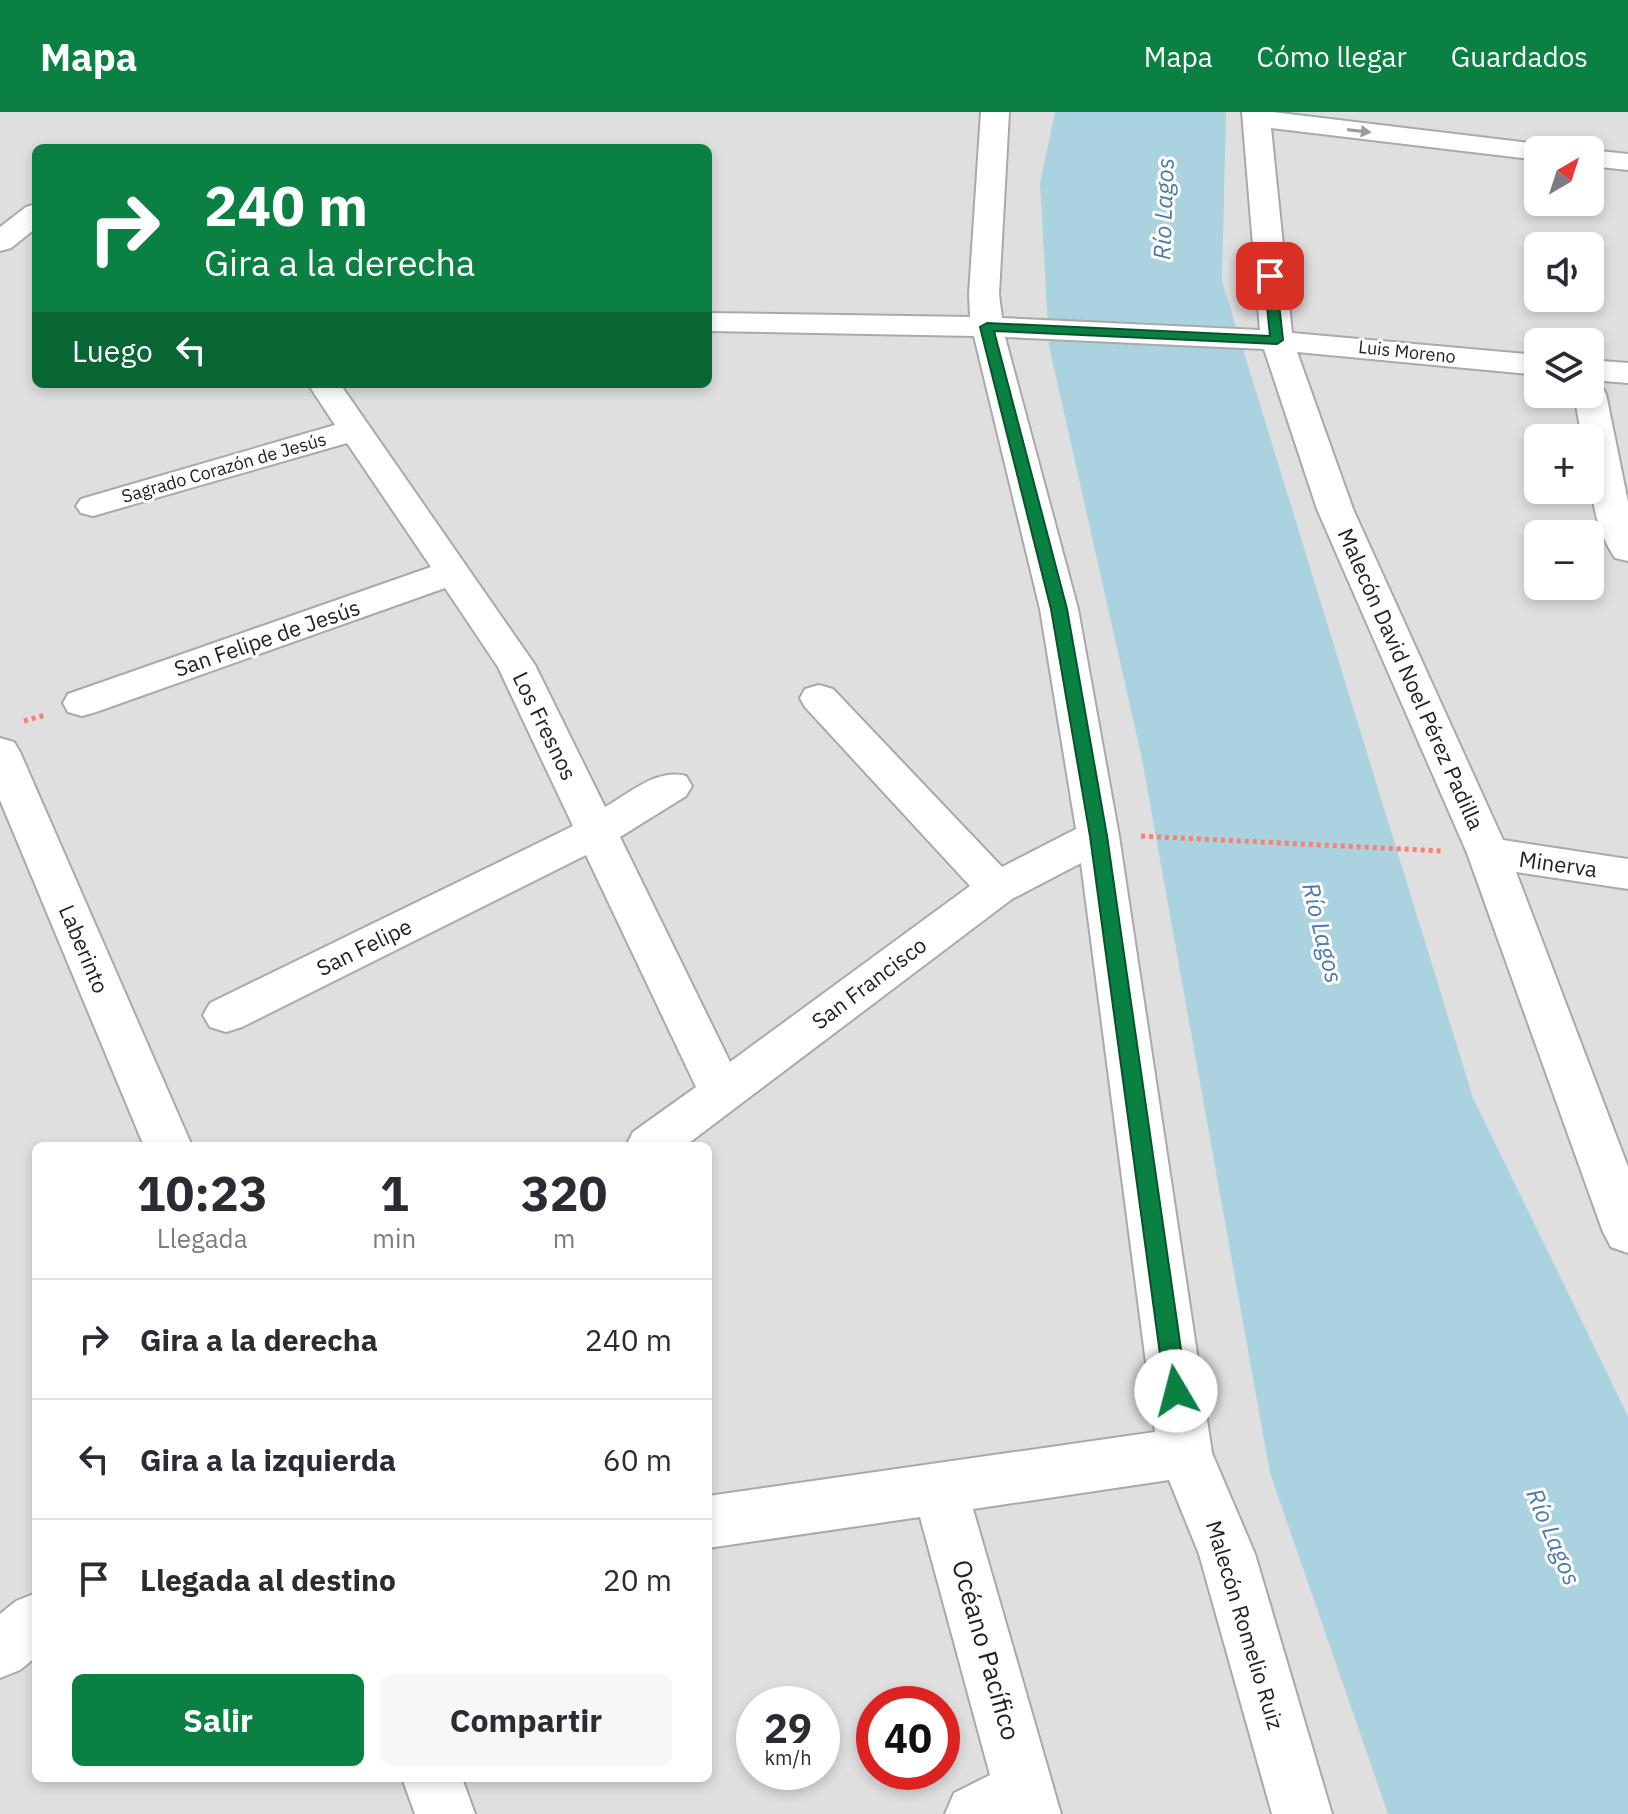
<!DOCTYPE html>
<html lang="es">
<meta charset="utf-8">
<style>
body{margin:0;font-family:"IBM Plex Sans",sans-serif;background:#f7f7f7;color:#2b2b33;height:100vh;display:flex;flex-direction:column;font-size:30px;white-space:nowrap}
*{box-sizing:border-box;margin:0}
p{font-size:26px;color:#7c7c81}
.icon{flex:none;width:44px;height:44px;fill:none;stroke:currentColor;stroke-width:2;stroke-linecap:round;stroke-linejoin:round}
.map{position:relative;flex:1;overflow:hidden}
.sheet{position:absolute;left:32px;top:1030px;width:680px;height:640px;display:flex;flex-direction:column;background:#fff;border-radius:12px;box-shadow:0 4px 12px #0003}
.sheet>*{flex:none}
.top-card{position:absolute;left:32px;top:32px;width:680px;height:244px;border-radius:12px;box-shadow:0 4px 12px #0003;background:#0b8043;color:#fff;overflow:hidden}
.needle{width:52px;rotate:39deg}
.fabs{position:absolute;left:1524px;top:24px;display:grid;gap:16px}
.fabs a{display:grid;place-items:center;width:80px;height:80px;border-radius:12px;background:#fff;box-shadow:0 4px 12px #0003;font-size:40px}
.speed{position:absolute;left:736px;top:1574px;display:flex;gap:16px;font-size:40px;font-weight:700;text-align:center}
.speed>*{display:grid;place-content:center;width:104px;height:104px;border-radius:50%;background:#fff;box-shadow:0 4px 12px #0003;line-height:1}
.speed small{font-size:20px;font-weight:400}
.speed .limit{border:12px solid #d22;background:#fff;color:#111}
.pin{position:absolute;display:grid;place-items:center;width:68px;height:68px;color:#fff;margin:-34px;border-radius:16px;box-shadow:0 4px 12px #0006}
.me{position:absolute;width:88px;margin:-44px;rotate:352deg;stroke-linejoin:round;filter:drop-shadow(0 0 6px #0008)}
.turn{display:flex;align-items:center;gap:28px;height:168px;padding:0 40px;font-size:36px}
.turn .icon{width:104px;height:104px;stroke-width:2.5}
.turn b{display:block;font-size:56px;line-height:68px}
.then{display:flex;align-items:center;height:76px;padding:0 40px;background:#0003;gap:16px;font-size:30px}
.eta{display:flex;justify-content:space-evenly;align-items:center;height:136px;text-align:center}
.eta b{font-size:48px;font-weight:800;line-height:56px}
.primary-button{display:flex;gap:16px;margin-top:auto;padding:16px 40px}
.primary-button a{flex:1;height:92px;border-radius:12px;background:#0b8043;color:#fff;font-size:32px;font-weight:800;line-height:92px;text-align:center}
.primary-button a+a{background:#f7f7f7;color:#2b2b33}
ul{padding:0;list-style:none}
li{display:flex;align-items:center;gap:24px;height:120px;padding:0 40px;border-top:2px solid #e1e1e2}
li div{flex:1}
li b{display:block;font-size:30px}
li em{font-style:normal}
header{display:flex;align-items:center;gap:48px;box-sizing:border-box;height:112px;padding:0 40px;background:#0b8043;color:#fff}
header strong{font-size:38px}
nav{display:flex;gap:44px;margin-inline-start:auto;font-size:28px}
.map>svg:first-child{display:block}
.residential{fill:#e0dfdf;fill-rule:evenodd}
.water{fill:#aad3df}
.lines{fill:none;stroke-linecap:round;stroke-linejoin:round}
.minor-casing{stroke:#a9a9a9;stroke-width:4}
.path{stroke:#fa8072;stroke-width:5;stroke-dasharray:4 4;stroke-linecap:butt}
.minor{fill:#fff;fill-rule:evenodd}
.oneway{fill:#9c9c9c}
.route{fill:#0b8043;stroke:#07532c;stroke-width:2}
.labels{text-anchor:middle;stroke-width:6;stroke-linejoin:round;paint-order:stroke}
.far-street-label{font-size:18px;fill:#222;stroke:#fff}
.street-label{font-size:22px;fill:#222;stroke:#fff}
.water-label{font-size:24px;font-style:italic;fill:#4a7aab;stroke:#fff}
.near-street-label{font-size:26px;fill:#222;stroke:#fff}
</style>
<header>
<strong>Mapa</strong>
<nav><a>Mapa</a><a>Cómo llegar</a><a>Guardados</a></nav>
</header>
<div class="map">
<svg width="1628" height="1702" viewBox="0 0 1628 1702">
<rect width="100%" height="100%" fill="#f2efe9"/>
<path class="residential" d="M0,0h1628v1702h-1628zM36,36h672v236h-672zM1538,38h52v52h-52zM1538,134h52v52h-52zM1538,230h52v52h-52zM1538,326h52v52h-52zM1538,422h52v52h-52zM36,1034h672v632h-672zM754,1592h68v68h-68zM874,1592h68v68h-68z"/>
<path class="water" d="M1055,0h171l-4,169 251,817 155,318v398h-240l-118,-341 -128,-714 -93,-413 -9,-163z"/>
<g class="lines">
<g class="minor-casing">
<g id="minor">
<path d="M981,0h28l-10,182 3,24 258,12 -18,-218h30l266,32 13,6h-13v10l-267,-32 21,205 246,22v20l-241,-23 56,157 150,331 125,19v30l-112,-17 112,295v86l-17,-6 -8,-15 -136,-379 -150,-344 -53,-160 -259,-12 73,272 41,227 93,617 43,101 77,260h-60l-73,-260 -30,-74 -196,29 88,305h-116l9,-21 36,-18 -70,-258 -212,31v-52l447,-64 -74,-569 -69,36 -327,247h-59l7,-14 63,-45 -110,-232 -344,172 -16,5 -16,-5 -7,-12 7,-12 363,-177 -75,-159 -53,-79 -349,124 -14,4 -14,-4 -5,-9 5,-9 363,-127 -84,-124 -254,73 -12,-3 -5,-7 5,-7 254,-74 -27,-41h32l195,281 70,142c25,-14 52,-39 81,-31l6,10 -6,10 -66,41 110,225 240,-176 -165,-179 -5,-9 5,-9 14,-4 14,4 169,178 74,-38 -36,-220 -66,-273 -266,-5v-18l262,4 -1,-23z"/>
<path d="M1588,38h2l38,4v16l-38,-4z"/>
<path d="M36,92v24l-25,20 -11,3v-24l26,-20z"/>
<path d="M1590,248l38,3v20l-38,-3z"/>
<path d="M1590,272l12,3 4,7 22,108v59l-13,-3c-25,-37 -25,-76 -25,-120h-8l-8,-44h16z"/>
<path d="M0,626l14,4 6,10 172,394h-48l-144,-346z"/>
<path d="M36,1481v64l-16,13 -20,8v-64l16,-13z"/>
<path d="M402,1666h60l13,36h-60z"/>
</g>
</g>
<g class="path">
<path d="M24,609l21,-6"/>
<path d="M1141,724l302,15"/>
</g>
<use href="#minor" class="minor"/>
</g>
<defs><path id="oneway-solid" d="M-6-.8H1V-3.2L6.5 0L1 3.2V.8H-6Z" transform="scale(2)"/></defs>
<use class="oneway" href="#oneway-solid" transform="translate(1359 19) rotate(7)"/>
<path class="route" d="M1270,161l6,3 7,64 -6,4 -283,-13 73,278 40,227 80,555 -3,7 -8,3 -8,-3 -3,-7 -75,-555 -39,-227 -71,-282 7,-4 283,13 -6,-60z"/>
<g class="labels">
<g class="far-street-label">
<text transform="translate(1407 240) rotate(6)" y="6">Luis Moreno</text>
<text transform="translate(224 356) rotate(-16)" y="6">Sagrado Corazón de Jesús</text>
</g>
<g class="street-label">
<text transform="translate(267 526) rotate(-19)" y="8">San Felipe de Jesús</text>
<text transform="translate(1411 567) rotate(66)" y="8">Malecón David Noel Pérez Padilla</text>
<text transform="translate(545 614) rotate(64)" y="8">Los Fresnos</text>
<text transform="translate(1558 752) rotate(8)" y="8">Minerva</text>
<text transform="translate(364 835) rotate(-26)" y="8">San Felipe</text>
<text transform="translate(84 837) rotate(67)" y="8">Laberinto</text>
<text transform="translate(869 871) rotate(-37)" y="8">San Francisco</text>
<text transform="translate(1245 1513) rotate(73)" y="8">Malecón Romelio Ruiz</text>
</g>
<g class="water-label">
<text transform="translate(1164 97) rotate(-88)" y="8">Río Lagos</text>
<text transform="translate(1322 821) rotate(76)" y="8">Río Lagos</text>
<text transform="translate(1553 1425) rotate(67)" y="8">Río Lagos</text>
</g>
<g class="near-street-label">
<text transform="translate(986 1538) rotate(74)" y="9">Océano Pacífico</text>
</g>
</g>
</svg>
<div class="fabs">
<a><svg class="needle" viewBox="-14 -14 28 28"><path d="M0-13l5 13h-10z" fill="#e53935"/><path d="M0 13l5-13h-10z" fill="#7c7c81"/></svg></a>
<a><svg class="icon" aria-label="sound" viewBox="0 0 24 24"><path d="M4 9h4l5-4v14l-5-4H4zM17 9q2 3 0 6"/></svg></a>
<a><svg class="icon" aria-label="layers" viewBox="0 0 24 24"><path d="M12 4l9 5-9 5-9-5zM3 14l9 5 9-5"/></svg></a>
<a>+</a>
<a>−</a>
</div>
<div class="speed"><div>29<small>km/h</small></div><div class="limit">40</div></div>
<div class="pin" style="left:1270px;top:164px;background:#d93025"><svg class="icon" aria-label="arrive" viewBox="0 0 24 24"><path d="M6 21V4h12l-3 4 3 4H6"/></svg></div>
<svg class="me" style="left:1176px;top:1279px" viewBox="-20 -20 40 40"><circle r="19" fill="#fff"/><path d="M0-13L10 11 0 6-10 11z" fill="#0b8043"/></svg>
<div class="top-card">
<div class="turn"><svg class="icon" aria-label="right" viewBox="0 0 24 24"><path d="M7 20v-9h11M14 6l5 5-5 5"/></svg><div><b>240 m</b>Gira a la derecha</div></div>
<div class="then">Luego<svg class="icon" aria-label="left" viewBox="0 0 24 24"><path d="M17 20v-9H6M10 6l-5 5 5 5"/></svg></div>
</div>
<section class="sheet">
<div class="eta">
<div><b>10:23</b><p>Llegada</p></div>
<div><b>1</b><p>min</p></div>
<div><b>320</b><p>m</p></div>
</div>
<ul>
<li><svg class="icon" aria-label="right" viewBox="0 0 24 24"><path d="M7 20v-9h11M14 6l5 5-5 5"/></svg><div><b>Gira a la derecha</b></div><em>240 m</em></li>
<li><svg class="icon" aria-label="left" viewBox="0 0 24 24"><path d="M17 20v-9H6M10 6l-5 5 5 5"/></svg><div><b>Gira a la izquierda</b></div><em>60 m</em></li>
<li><svg class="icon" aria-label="arrive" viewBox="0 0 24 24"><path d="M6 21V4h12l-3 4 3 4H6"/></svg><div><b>Llegada al destino</b></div><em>20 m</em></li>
</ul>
<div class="primary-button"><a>Salir</a><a>Compartir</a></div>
</section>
</div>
